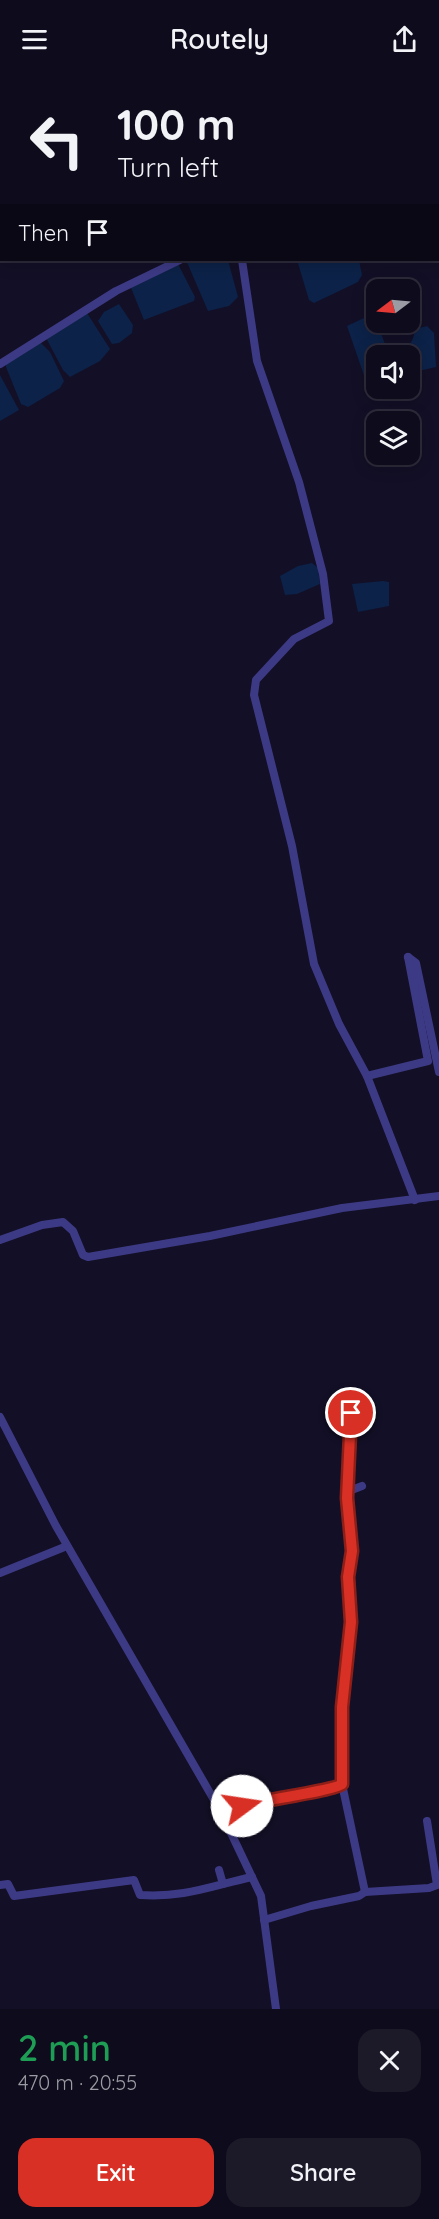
<!DOCTYPE html>
<meta charset="utf-8">
<style>
body{margin:0;font-family:Quicksand,sans-serif;background:#1c1929;color:#f1f3f6;height:100vh;display:flex;flex-direction:column;font-size:22px;white-space:nowrap}
*{box-sizing:border-box;margin:0}
p{font-size:20px;color:#9b9ba3}
.icon{flex:none;width:33px;height:33px;fill:none;stroke:currentColor;stroke-width:2;stroke-linecap:round;stroke-linejoin:round}
.map{position:relative;height:1931px;overflow:hidden}
.panel{display:flex;flex-direction:column;background:#0e0b1c;flex:1}
.panel>*{flex:none}
.hud{position:absolute;left:0px;top:0px;width:440px;height:183px;box-shadow:0 3px 15px #0003,0 0 0 2px #2e2b3b;background:#0e0b1c;color:#f1f3f6;overflow:hidden}
.needle{width:39px;rotate:254deg}
.tools{position:absolute;left:366px;top:201px;display:grid;gap:12px}
.tools a{display:grid;place-items:center;width:54px;height:54px;border-radius:12px;background:#0e0b1c;box-shadow:0 3px 15px #0003,0 0 0 2px #2e2b3b;font-size:30px}
.pin{position:absolute;display:grid;place-items:center;width:51px;height:51px;color:#fff;margin:-26px;border:3px solid #fff;border-radius:50%;box-shadow:0 2px 6px #0007}
.me{position:absolute;width:66px;margin:-33px;rotate:76deg;stroke-linejoin:round;filter:drop-shadow(0 0 4px #0008)}
.turn{display:flex;align-items:center;gap:21px;height:126px;padding:0 18px;font-size:27px}
.turn .icon{width:78px;height:78px;stroke-width:2.5}
.turn b{display:block;font-size:42px;line-height:51px}
.then{display:flex;align-items:center;height:57px;padding:0 18px;background:#0003;gap:12px;font-size:22px}
.round{display:grid;place-items:center;flex:none;width:63px;height:63px;border-radius:18px;background:#1c1929}
.summary{display:flex;align-items:center;justify-content:space-between;height:102px;padding:0 18px}
h1{font-size:36px;font-weight:600;line-height:45px;color:#1e9e55}
.primary-button{display:flex;gap:12px;margin-top:auto;padding:12px 18px}
.primary-button a{flex:1;height:69px;border-radius:18px;background:#d93025;color:#fff;font-size:24px;font-weight:600;line-height:69px;text-align:center}
.primary-button a+a{background:#1c1929;color:#f1f3f6}
header{display:flex;justify-content:space-between;align-items:center;height:78px;padding:0 18px;background:#0e0b1c;font-size:27px;font-weight:600}
.map>svg:first-child{display:block}
.water{fill:#0c2248}
.lines{fill:none;stroke-linecap:round;stroke-linejoin:round}
.minor{stroke:#3d3a85;stroke-width:8}
.route-casing{stroke:#8d1f18;stroke-width:15}
.route{stroke:#d93025;stroke-width:10}
</style>
<header><svg class="icon" aria-label="menu" viewBox="0 0 24 24"><path d="M4 6h16M4 12h16M4 18h16"/></svg>Routely<svg class="icon" aria-label="share" viewBox="0 0 24 24"><path d="M12 15V3M7 8l5-5 5 5M5 13v7h14v-7"/></svg></header>
<div class="map">
<svg width="439" height="1931" viewBox="0 0 439 1931">
<rect width="100%" height="100%" fill="#130f26"/>
<g class="water">
<path d="M176,182l19,37 -1,4 -50,19 -15,-37 23,-14z"/>
<path d="M186,182h42l10,37 -9,9 -21,5z"/>
<path d="M297,182h62l3,15 -4,7 -44,21 -5,-3z"/>
<path d="M119,226l14,21 -1,8 -13,10 -7,1 -14,-23 6,-9z"/>
<path d="M87,235l23,36 -10,12 -30,16 -7,-7 -17,-32 4,-10z"/>
<path d="M366,239h9l14,38 -13,1v31l-7,3 -22,-64z"/>
<path d="M427,248l7,7 2,34 -26,6v-17l-14,-1 -2,-5c15,-3 19,-6 21,-21z"/>
<path d="M38,262l12,12 14,29 -4,7 -32,19 -7,-3 -15,-37v-9z"/>
<path d="M0,297l19,35 -19,11z"/>
<path d="M312,485l6,5 2,16 -23,10 -12,1 -5,-19 18,-10z"/>
<path d="M383,503l6,1v24l-31,6 -6,-28z"/>
</g>
<g class="lines">
<g class="minor">
<path d="M312,0v2"/>
<path d="M438,46h1"/>
<path d="M242,182l15,101 42,121 24,92 6,47 -35,18 -38,41 -2,15 38,151 22,118 25,60 28,52 48,124"/>
<path d="M0,286l116,-73 64,-31"/>
<path d="M408,879l8,6 23,109"/>
<path d="M367,998l61,-15 -20,-104"/>
<path d="M0,1162l42,-15 21,-3 10,9 10,24 5,2 122,-21 132,-28 97,-12"/>
<path d="M0,1339l56,109 165,286 40,84 15,113"/>
<path d="M349,1413l3,-97"/>
<path d="M0,1495l67,-27"/>
<path d="M342,1706l23,108"/>
<path d="M221,1734l39,-11 79,-13 3,-4v-77l9,-85 -3,-45 4,-26 -5,-53 2,-7 13,-5"/>
<path d="M219,1792l4,14"/>
<path d="M0,1807l8,-1 6,12 120,-16 6,15c44,3 71,-9 112,-18"/>
<path d="M264,1842l47,-14 48,-10 6,-4 64,-4 8,-3 -10,-64"/>
</g>
</g>
<g class="lines">
<g class="route-casing">
<path id="route" d="M242,1728c16,-5 94,-16 100,-22v-77l9,-85 -3,-45 4,-26 -5,-53 4,-85"/>
</g>
<use href="#route" class="route"/>
</g>
</svg>
<div class="tools">
<a><svg class="needle" viewBox="-14 -14 28 28"><path d="M0-13l5 13h-10z" fill="#e53935"/><path d="M0 13l5-13h-10z" fill="#9b9ba3"/></svg></a>
<a><svg class="icon" aria-label="sound" viewBox="0 0 24 24"><path d="M4 9h4l5-4v14l-5-4H4zM17 9q2 3 0 6"/></svg></a>
<a><svg class="icon" aria-label="layers" viewBox="0 0 24 24"><path d="M12 4l9 5-9 5-9-5zM3 14l9 5 9-5"/></svg></a>
</div>
<div class="pin" style="left:351px;top:1335px;background:#d93025"><svg class="icon" aria-label="arrive" viewBox="0 0 24 24"><path d="M6 21V4h12l-3 4 3 4H6"/></svg></div>
<svg class="me" style="left:242px;top:1728px" viewBox="-20 -20 40 40"><circle r="19" fill="#fff"/><path d="M0-13L10 11 0 6-10 11z" fill="#d93025"/></svg>
<div class="hud">
<div class="turn"><svg class="icon" aria-label="left" viewBox="0 0 24 24"><path d="M17 20v-9H6M10 6l-5 5 5 5"/></svg><div><b>100 m</b>Turn left</div></div>
<div class="then">Then<svg class="icon" aria-label="arrive" viewBox="0 0 24 24"><path d="M6 21V4h12l-3 4 3 4H6"/></svg></div>
</div>
</div>
<section class="panel">
<div class="summary"><div><h1>2 min</h1><p>470 m · 20:55</p></div><a class="round"><svg class="icon" aria-label="close" viewBox="0 0 24 24"><path d="M6 6l12 12M18 6L6 18"/></svg></a></div>
<div class="primary-button"><a>Exit</a><a>Share</a></div>
</section>
